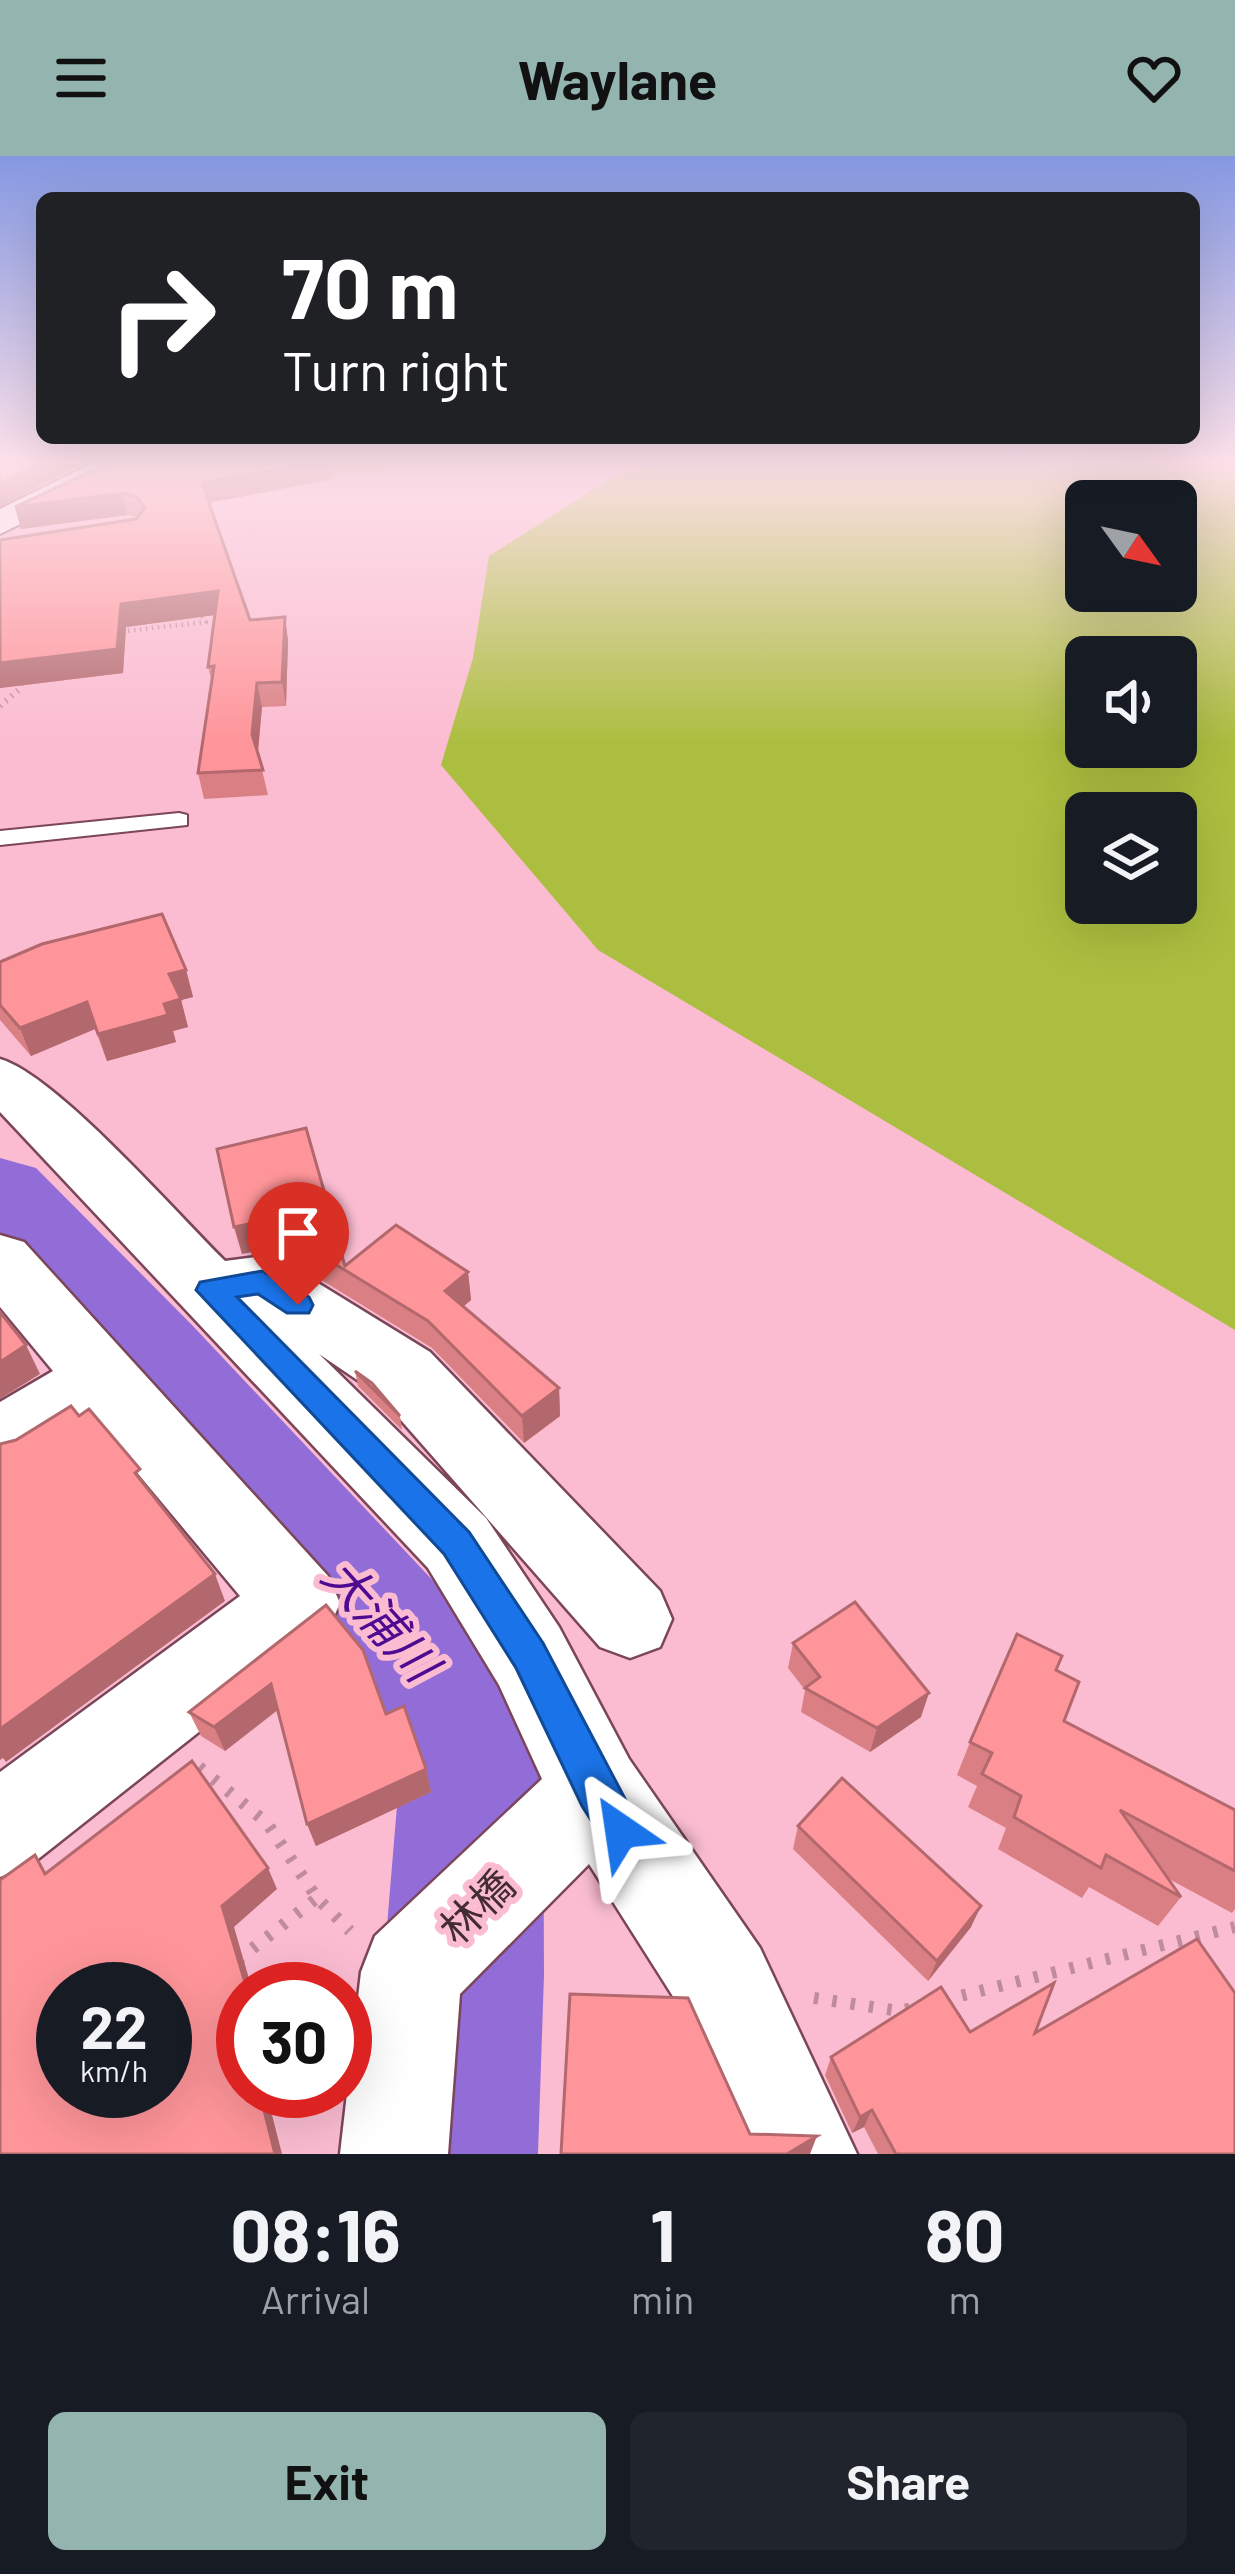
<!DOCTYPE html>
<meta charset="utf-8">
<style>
body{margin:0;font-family:Barlow,"Noto Sans JP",sans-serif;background:#20242c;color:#f1f3f6;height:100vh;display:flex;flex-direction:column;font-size:45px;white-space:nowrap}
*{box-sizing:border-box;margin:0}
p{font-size:39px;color:#9ea1a6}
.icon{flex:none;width:66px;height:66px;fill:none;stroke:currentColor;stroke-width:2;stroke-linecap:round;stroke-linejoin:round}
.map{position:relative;height:1998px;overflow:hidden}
.sheet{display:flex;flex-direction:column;background:#171b24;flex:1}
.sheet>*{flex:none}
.top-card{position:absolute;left:36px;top:36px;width:1164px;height:252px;border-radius:18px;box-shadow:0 12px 48px #0002;background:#202124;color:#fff;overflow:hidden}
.needle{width:78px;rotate:123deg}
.controls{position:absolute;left:1065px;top:324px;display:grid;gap:24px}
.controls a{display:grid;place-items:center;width:132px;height:132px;border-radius:18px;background:#171b24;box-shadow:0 12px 48px #0002;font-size:60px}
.speed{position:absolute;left:36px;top:1806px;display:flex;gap:24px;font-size:60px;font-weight:700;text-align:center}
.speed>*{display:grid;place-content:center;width:156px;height:156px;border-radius:50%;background:#171b24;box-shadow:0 12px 48px #0002;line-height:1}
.speed small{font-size:30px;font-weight:400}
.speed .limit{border:18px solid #d22;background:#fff;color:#111}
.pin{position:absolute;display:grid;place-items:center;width:102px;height:102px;color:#fff;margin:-123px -51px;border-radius:50% 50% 50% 0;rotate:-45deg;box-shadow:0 0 12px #0007}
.pin .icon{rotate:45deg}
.me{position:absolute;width:132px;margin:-66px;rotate:328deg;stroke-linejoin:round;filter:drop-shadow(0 0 9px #0008)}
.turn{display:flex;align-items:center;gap:42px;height:252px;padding:0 48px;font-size:54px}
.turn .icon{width:156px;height:156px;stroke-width:2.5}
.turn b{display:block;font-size:84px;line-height:102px}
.eta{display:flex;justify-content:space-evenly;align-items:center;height:204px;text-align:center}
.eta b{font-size:72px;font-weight:700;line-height:84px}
.button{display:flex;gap:24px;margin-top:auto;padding:24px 48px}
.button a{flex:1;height:138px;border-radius:18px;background:#94b4b0;color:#111;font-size:48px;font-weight:700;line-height:138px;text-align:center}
.button a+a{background:#20242c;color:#f1f3f6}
header{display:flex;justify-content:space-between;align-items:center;height:156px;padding:0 48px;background:#94b4b0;color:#111;font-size:54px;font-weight:700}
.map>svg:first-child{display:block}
.green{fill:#acbe3f;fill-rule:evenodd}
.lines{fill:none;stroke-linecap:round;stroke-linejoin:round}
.river{fill:#926dd8;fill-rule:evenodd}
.lane-casing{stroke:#7b4659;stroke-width:4}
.street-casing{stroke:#7b4659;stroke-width:5}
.highway-casing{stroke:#7b4659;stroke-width:4}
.path-far2{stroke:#be8c9c;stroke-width:4.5;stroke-dasharray:1.5 4.5;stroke-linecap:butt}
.path-far1{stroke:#be8c9c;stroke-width:6;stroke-dasharray:1.5 6;stroke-linecap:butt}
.path{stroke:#be8c9c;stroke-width:12;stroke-dasharray:4.5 14;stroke-linecap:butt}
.lane{fill:#fff;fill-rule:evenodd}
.street{fill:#fff;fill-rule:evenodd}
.highway{fill:#fff;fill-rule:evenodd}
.wall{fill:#da8084}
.shaded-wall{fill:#b2686c}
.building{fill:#fe959a;stroke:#b2686c;stroke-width:3;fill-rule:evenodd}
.route{fill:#1a73e8;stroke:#114b97;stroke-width:3}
.labels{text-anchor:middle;stroke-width:12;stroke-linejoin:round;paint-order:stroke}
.near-street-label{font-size:42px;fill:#442c34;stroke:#fbbcd1}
.near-water-label{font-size:48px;font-style:italic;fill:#4e0b92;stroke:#fbbcd1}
</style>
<header><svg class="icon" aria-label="menu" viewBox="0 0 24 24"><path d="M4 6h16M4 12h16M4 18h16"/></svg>Waylane<svg class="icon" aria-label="heart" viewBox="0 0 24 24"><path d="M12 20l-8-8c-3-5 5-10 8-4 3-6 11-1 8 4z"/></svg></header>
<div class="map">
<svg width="1235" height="1998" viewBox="0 0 1235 1998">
<rect width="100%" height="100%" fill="#fbbcd1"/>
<path class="green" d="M654,308h581v866l-637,-380 -157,-185 32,-107 16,-102 124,-79zM1086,345h90v90h-90zM1086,501h90v90h-90zM1086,657h90v90h-90z"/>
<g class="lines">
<path class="river" d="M0,1002l36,10 156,157 330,350 21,49 1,251 -6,179h-170l34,-408 -290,-357 -112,-128z"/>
<g class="lane-casing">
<path id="lane" d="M179,657l8,2v10l-187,20v-14z"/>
</g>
<g class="street-casing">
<g id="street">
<path d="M0,903c56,16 177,155 225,202l38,-5 24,8 143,88 230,239 12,28 -12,28 -30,11 -30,-11 -222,-253 -59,-40 167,164 73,109 70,132 131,189 97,206h-109l-60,-134 -99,-156 -129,130 -12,160h-108l21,-182 14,-36 167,-157 -43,-94 -71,-117 -428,-456z"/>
<path d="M0,1079l24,7 304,334 12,27 -12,27 -295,233 -33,14v-105l240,-176 -146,-175 -67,43 -27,9v-71l53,-31 -53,-64z"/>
</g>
</g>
<g class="highway-casing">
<path id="highway" d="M91,308h41l-4,7 -128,63v-25z"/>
</g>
<path class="path-far2" d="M116,476l90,-10 -8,-11"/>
<path class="path-far1" d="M0,550l21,-18v-8"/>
<g class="path">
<path d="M199,1611l68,56 50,75 33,33"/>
<path d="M238,1804l79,-62"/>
<path d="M814,1842l85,13 13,-3"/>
<path d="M944,1844l291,-73"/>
</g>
<use href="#lane" class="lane"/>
<use href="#street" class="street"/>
<use href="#highway" class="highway"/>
</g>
<g class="wall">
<path d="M107,308h284l-6,7 -50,2 -7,7 -119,23 41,117 35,-3 3,24 -2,65 -24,1 -4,46 10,42 -64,4 -6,-26 14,-91 -4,-15 7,-52 -89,12 -3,46 -123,15 137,-171 -10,-2 -106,14 -6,-22z"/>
<path d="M0,806l186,8 7,27 -12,3 7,27 -15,4 3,11 -69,19 -12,-32 -64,27 -31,-36z"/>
<path d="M317,1097l28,13 123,6 3,28 -8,6 96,82 1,28 -36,27 -92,-95 -109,-67z"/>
<path d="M355,1215l45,45 2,14 -44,-44z"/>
<path d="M326,1449l60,109 40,55 5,23 -115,54 -9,-22 -29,-114 -53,41 -24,-15 -12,-24z"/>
<path d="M793,1487l128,74 -51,35 -69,-40 4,-22 -17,-22z"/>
<path d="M1056,1514l8,51 171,89v99l-3,4 -63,-34 12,18 -23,29 -69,-39 -7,11 -84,-49 8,-21 -38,-21 9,-21 -20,-11 13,-33z"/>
<path d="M798,1670l173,101 -43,54 -135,-132z"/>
<path d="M970,1876l65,1 200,121h-357l-14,-27 -12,6 -27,-58 6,-18z"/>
</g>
<g class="shaded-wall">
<path d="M37,308h45l-82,43v-24z"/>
<path d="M305,308h29l1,9 -7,7 -122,23 -4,-20z"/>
<path d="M123,337l4,22 -106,14 -6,-22z"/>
<path d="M218,435l4,23 -96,13 -3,46 -123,15v-25l121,-59z"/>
<path d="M285,461l3,24 -2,65 -4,-24z"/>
<path d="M257,527l5,24 -5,52 -5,-25z"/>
<path d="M186,814l7,27 -12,3 7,27 -15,4 3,11 -69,19 -9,-27 66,-30 5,-30z"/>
<path d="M87,846l8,27 -64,27 -11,-28z"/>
<path d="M329,1052l5,28 -92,18 -8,-27z"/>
<path d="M468,1116l3,28 -22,19 -4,-28z"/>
<path d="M26,1189l14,29 -40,25v-37z"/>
<path d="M559,1232l1,28 -36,27 -2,-27z"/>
<path d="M215,1418l10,27 -219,161 -3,-4 -3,2v-31z"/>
<path d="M271,1528l9,24 -55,43 -11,-24z"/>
<path d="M929,1537l-8,24 -51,35 7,-24z"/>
<path d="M426,1613l5,23 -115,54 -9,-22z"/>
<path d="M268,1712l9,21 -43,38 18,62h-5l-25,-83z"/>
<path d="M981,1750l-10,21 -43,54 9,-20z"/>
<path d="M265,1935h28l2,7 -24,13 11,43h-7l-15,-60z"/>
<path d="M872,1954l-8,17 -12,6 8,-16z"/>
<path d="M817,1980l-7,18h-23z"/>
</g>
<g class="building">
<path d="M0,308h37l-37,19z"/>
<path d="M107,308h198l-103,19 48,137 35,-3 -3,65 -25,1 -5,51 11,36 -65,3 16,-107 -6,1 10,-76 -97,13 -4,45 -117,14v-123l136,-21 9,-11 -9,-12 -13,-3 -108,14z"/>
<path d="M162,758l24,56 -17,4 12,25 -17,5 4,11 -70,19 -11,-32 -67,26 -20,-23v-43l42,-18z"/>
<path d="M306,972l23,80 -95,19 -17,-78z"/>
<path d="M396,1069l72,47 -23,19 114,97 -37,28 -94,-95 -111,-68 20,-14 8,27z"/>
<path d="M0,1156l26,33 -26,17z"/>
<path d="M355,1215l17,12 28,33z"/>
<path d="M71,1250l8,10 10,-7 51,60 -5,4 80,101 -215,155v-285l16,-4z"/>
<path d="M855,1446l74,91 -52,35 -72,-40 15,-11 -27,-34z"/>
<path d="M326,1449l37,45 23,64 18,-8 22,63 -119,55 -36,-140 -57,43 -25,-15z"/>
<path d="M1017,1478l45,22 -6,14 23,12 -15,39 171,89v61l-115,-61 61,87 -75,-42 -5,13 -87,-51 7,-21 -39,-22 10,-21 -22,-11z"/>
<path d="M192,1605l76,107 -46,38 25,83h-4v102h22l-5,3 15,60h-275v-274l35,-25 10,19zM63,1833h102v102h-102z"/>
<path d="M842,1622l139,128 -44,55 -139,-135z"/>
<path d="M1197,1783l38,54v161h-339l-24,-44 -12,7 -29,-60 110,-70 29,45 84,-49 -19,50z"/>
<path d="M288,1816l5,17h-40z"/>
<path d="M570,1838l118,4 62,136 67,2 -30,18h-226z"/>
</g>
<linearGradient id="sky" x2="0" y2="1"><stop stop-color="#8598e2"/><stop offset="0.52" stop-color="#fde1ea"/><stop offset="1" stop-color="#fde1ea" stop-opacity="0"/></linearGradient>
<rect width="1235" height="587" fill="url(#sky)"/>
<path class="route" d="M262,1115l47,26 4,8 -4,8h-22l-29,-19 -21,3 232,235 74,111 99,188 -6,14 -15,6 -14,-6 -25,-39 -66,-138 -72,-114 -248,-264 4,-8z"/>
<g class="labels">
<g class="near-street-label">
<text transform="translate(477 1751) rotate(-44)" y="15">林橋</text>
</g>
<g class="near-water-label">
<text transform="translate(380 1464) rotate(48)" y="17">大浦川</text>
</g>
</g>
</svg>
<div class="controls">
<a><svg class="needle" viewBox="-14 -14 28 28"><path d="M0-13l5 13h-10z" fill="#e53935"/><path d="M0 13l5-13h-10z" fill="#9ea1a6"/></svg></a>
<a><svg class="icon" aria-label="sound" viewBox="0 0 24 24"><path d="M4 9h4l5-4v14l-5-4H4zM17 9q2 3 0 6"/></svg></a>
<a><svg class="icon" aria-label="layers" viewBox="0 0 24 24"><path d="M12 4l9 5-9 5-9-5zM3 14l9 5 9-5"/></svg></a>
</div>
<div class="speed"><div>22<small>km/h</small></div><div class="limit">30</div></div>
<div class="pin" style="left:298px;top:1149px;background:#d93025"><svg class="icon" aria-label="arrive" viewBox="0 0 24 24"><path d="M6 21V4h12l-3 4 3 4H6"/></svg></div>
<svg class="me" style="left:621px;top:1675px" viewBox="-20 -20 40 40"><path d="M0-17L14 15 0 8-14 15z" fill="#1a73e8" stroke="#fff" stroke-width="4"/></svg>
<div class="top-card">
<div class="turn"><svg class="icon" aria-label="right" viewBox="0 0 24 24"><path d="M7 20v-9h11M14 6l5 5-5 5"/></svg><div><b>70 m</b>Turn right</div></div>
</div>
</div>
<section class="sheet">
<div class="eta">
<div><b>08:16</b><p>Arrival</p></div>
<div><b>1</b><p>min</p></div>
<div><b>80</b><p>m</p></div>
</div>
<div class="button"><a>Exit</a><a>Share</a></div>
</section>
